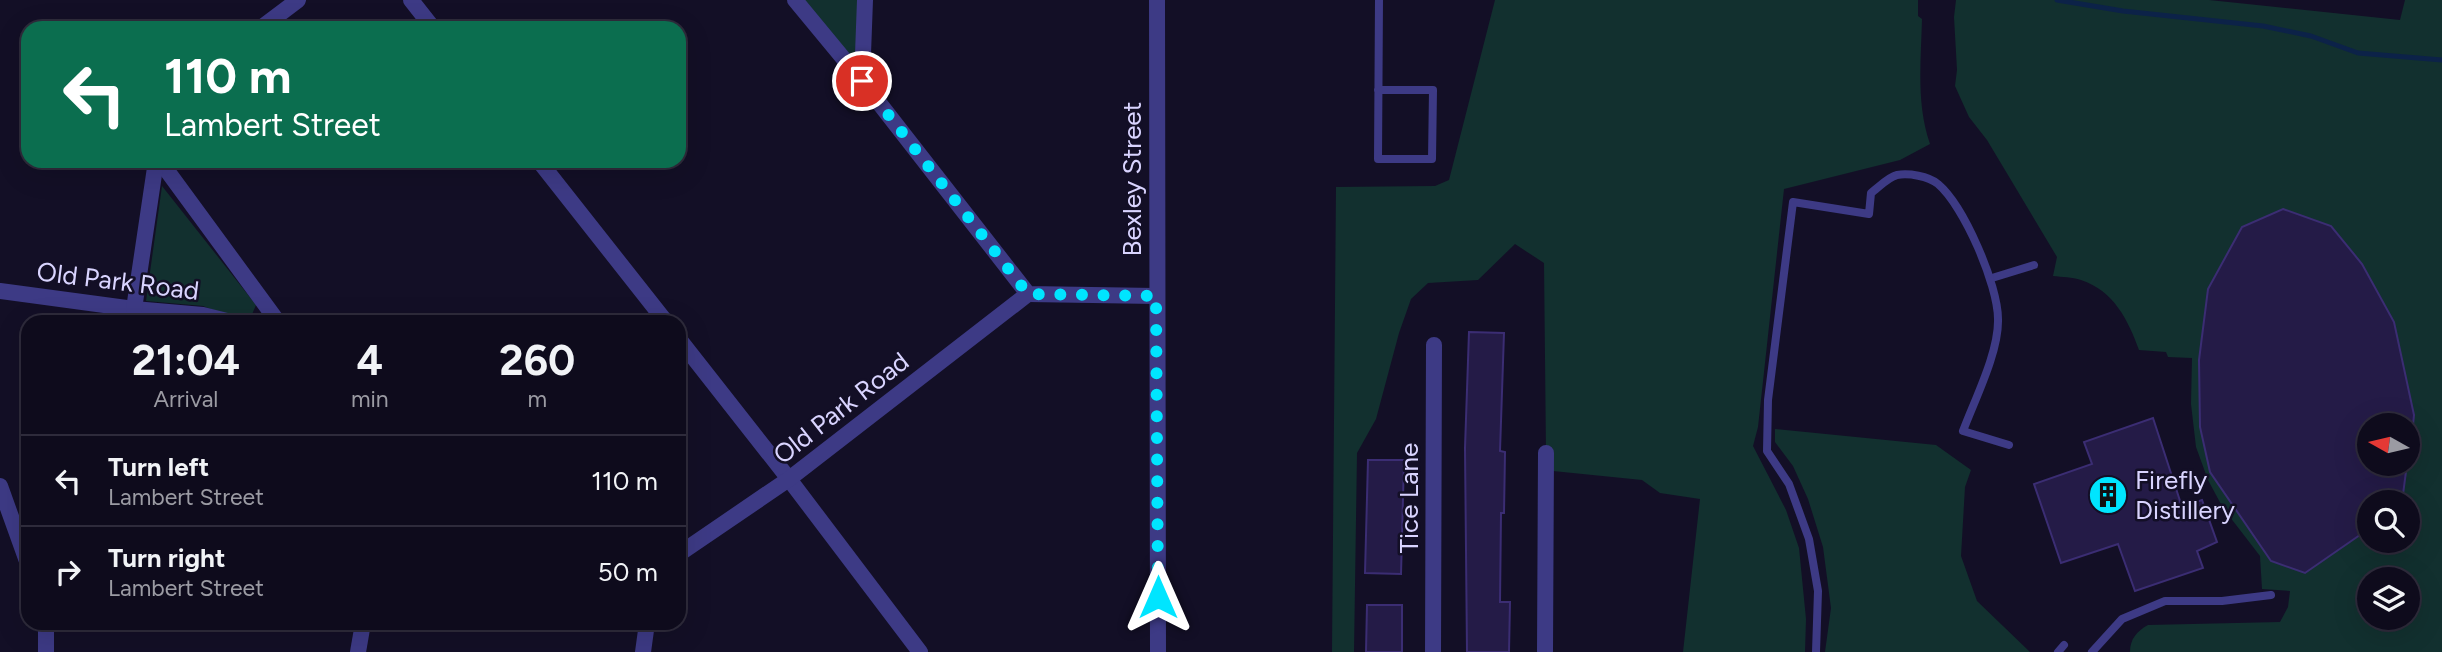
<!DOCTYPE html>
<style>
body{margin:0;font-family:Figtree,sans-serif;background:#1c1929;color:#f1f3f6;height:100vh;display:flex;flex-direction:column;font-size:26px;white-space:nowrap}
*{box-sizing:border-box;margin:0}
p{font-size:23px;color:#9b9ba3}
.icon{flex:none;width:38px;height:38px;fill:none;stroke:currentColor;stroke-width:2;stroke-linecap:round;stroke-linejoin:round}
.map{position:relative;flex:1;overflow:hidden}
.sheet{position:absolute;left:21px;top:315px;width:665px;height:315px;display:flex;flex-direction:column;background:#0e0b1c;border-radius:21px;box-shadow:0 7px 28px #0002,0 0 0 2px #2e2b3b}
.sheet>*{flex:none}
.top-card{position:absolute;left:21px;top:21px;width:665px;height:147px;border-radius:21px;box-shadow:0 7px 28px #0002,0 0 0 2px #2e2b3b;background:#0b6e4f;color:#fff;overflow:hidden}
.needle{width:46px;rotate:278deg}
.controls{position:absolute;left:2357px;top:413px;display:grid;gap:14px}
.controls a{display:grid;place-items:center;width:63px;height:63px;border-radius:50%;background:#0e0b1c;box-shadow:0 7px 28px #0002,0 0 0 2px #2e2b3b;font-size:35px}
.pin{position:absolute;display:grid;place-items:center;width:60px;height:60px;color:#fff;margin:-30px;border:4px solid #fff;border-radius:50%;box-shadow:0 2px 7px #0007}
.me{position:absolute;width:77px;margin:-38px;rotate:0deg;stroke-linejoin:round;filter:drop-shadow(0 0 5px #0008)}
.turn{display:flex;align-items:center;gap:24px;height:147px;padding:0 28px;font-size:32px}
.turn .icon{width:91px;height:91px;stroke-width:2.5}
.turn b{display:block;font-size:49px;line-height:60px}
.eta{display:flex;justify-content:space-evenly;align-items:center;height:119px;text-align:center}
.eta b{font-size:42px;font-weight:700;line-height:49px}
ul{padding:0;list-style:none}
li{display:flex;align-items:center;gap:21px;height:91px;padding:0 28px;border-top:2px solid #2e2b3b}
li div{flex:1}
li b{display:block;font-size:26px}
li em{font-style:normal}
.map>svg:first-child{display:block}
.green{fill:#12302f;fill-rule:evenodd}
.lines{fill:none;stroke-linecap:round;stroke-linejoin:round}
.stream{stroke:#0c2248;stroke-width:5}
.building{fill:#241b47;stroke:#3b2d73;stroke-width:2}
.lane{stroke:#3d3a85;stroke-width:8}
.street{stroke:#3d3a85;stroke-width:16}
.route{stroke:#00e5ff;stroke-width:12;stroke-dasharray:0 21.6}
.labels{text-anchor:middle;stroke-width:5;stroke-linejoin:round;paint-order:stroke}
.street-label{font-size:26px;fill:#d9d4ff;stroke:#130f26}
.poi-label{font-size:26px;fill:#d9d4ff;stroke:#130f26;text-anchor:start}
</style>
<div class="map">
<svg width="2442" height="652" viewBox="0 0 2442 652">
<rect width="100%" height="100%" fill="#130f26"/>
<g class="green">
<path d="M801,0h59l-5,56h-5z"/>
<path d="M1495,0h423v16l4,3c-1,42 -6,85 8,125l-30,16 -116,29 -26,238 -5,19 33,64 13,38 7,71 -1,33h-122l17,-153 -40,-6 -18,-13 -89,-9 -7,-18 -2,-190 -29,-19 -37,36 -50,3 -17,16 -12,34 -23,86 -19,34 -3,199h-22l4,-465 99,-1 14,-6z"/>
<path d="M1956,0h253l191,20 5,-20h37v652h-312c0,-13 7,-21 18,-27l132,-3 8,-15 2,-16 -28,-2 -2,-33 -37,-48 -15,-28 -12,-33 -5,-43 1,-46 -24,-1 -2,-5 -27,-2c-11,-30 -25,-59 -58,-70 -9,-3 -19,-3 -28,-4l4,-19 -70,-117 -18,-23 -14,-31 2,-16 -3,-53zM2370,425h38v39h-38zM2370,502h38v39h-38zM2370,579h38v39h-38z"/>
<path d="M162,186l94,119 -6,14 -7,2 -40,-15 -57,-5z"/>
<path d="M1775,429l161,16 35,25 -6,17 -4,69 16,45 53,51h-205l6,-44 -8,-61 -15,-48 -15,-33 -18,-24z"/>
</g>
<g class="lines">
<path class="stream" d="M2057,0l66,11 140,15 48,10 47,17 84,7"/>
</g>
<g class="building">
<path d="M2283,209l48,17 31,38 32,58 20,93 -1,10h-43v39h37l-5,38h-32v26l-65,45 -34,-12 -61,-89 -10,-45 -1,-67 9,-71 34,-62z"/>
<path d="M1469,332l35,1 -4,118 5,1 -1,61h-3l-1,89h10l-1,50h-42l-2,-204z"/>
<path d="M2153,418l29,89 20,-7 15,42 -20,9 6,17 -68,23 -17,-47 -57,19 -27,-79 58,-20 -8,-22z"/>
<path d="M1368,460h36l-3,114 -36,-1z"/>
<path d="M1367,605h35v47h-36z"/>
</g>
<g class="lines">
<g class="lane">
<path d="M1378,90h55l-1,69h-54l1,-159"/>
<path d="M1992,278l42,-13"/>
<path d="M1816,652l2,-61 -9,-52 -20,-55 -22,-33 1,-51 25,-198 76,12 2,-21c7,-5 17,-16 26,-18 12,-2 31,1 41,9 26,22 60,101 60,135 1,33 -23,80 -35,112l46,14"/>
<path d="M2058,652l6,-7"/>
<path d="M2092,652l30,-33 43,-18h57l49,-6"/>
</g>
<g class="street">
<path d="M411,0l22,28"/>
<path d="M795,0l67,81 166,213 128,2"/>
<path d="M1157,0l1,652"/>
<path d="M261,28l37,-28"/>
<path d="M862,81l3,-81"/>
<path d="M160,161l118,161"/>
<path d="M539,161l127,161"/>
<path d="M0,291l134,18 69,6 28,7"/>
<path d="M134,309l22,-148"/>
<path d="M679,339l110,140 131,173"/>
<path d="M0,486l28,78"/>
<path d="M679,554l110,-75 239,-185"/>
<path d="M46,652v-29"/>
<path d="M358,652l5,-29"/>
<path d="M643,652l4,-29"/>
<path d="M1433,652l1,-307"/>
<path d="M1545,652l1,-199"/>
</g>
</g>
<g class="lines">
<path class="route" d="M862,81l166,213 128,2 2,301"/>
</g>
<defs>
<g id="building-disc" transform="scale(2.0125)"><circle r="9.5" fill="#00e5ff" stroke="#130f26"/><path d="M-4-6H4V6H1V3H-1V6H-4ZM-2.5-4.3h1.7v1.8h-1.7ZM.8-4.3h1.7v1.8H.8ZM-2.5-1h1.7V.8h-1.7ZM.8-1h1.7V.8H.8Z" fill="#111"/></g>
</defs>
<g fill-rule="evenodd">
<use href="#building-disc" x="2108" y="495"/>
</g>
<g class="labels">
<g class="street-label">
<text transform="translate(1132 179) rotate(-90)" y="9">Bexley Street</text>
<text transform="translate(118 281) rotate(7)" y="9">Old Park Road</text>
<text transform="translate(841 408) rotate(-38)" y="9">Old Park Road</text>
<text transform="translate(1409 498) rotate(-90)" y="9">Tice Lane</text>
</g>
<g class="poi-label">
<text x="2135" y="489">Firefly<tspan x="2135" dy="30">Distillery</tspan></text>
</g>
</g>
</svg>
<div class="controls">
<a><svg class="needle" viewBox="-14 -14 28 28"><path d="M0-13l5 13h-10z" fill="#e53935"/><path d="M0 13l5-13h-10z" fill="#9b9ba3"/></svg></a>
<a><svg class="icon" aria-label="search" viewBox="0 0 24 24"><circle cx="10" cy="10" r="6"/><path d="M15 15l6 6"/></svg></a>
<a><svg class="icon" aria-label="layers" viewBox="0 0 24 24"><path d="M12 4l9 5-9 5-9-5zM3 14l9 5 9-5"/></svg></a>
</div>
<div class="pin" style="left:862px;top:81px;background:#d93025"><svg class="icon" aria-label="arrive" viewBox="0 0 24 24"><path d="M6 21V4h12l-3 4 3 4H6"/></svg></div>
<svg class="me" style="left:1158px;top:597px" viewBox="-20 -20 40 40"><path d="M0-17L14 15 0 8-14 15z" fill="#00e5ff" stroke="#fff" stroke-width="4"/></svg>
<div class="top-card">
<div class="turn"><svg class="icon" aria-label="left" viewBox="0 0 24 24"><path d="M17 20v-9H6M10 6l-5 5 5 5"/></svg><div><b>110 m</b>Lambert Street</div></div>
</div>
<section class="sheet">
<div class="eta">
<div><b>21:04</b><p>Arrival</p></div>
<div><b>4</b><p>min</p></div>
<div><b>260</b><p>m</p></div>
</div>
<ul>
<li><svg class="icon" aria-label="left" viewBox="0 0 24 24"><path d="M17 20v-9H6M10 6l-5 5 5 5"/></svg><div><b>Turn left</b><p>Lambert Street</p></div><em>110 m</em></li>
<li><svg class="icon" aria-label="right" viewBox="0 0 24 24"><path d="M7 20v-9h11M14 6l5 5-5 5"/></svg><div><b>Turn right</b><p>Lambert Street</p></div><em>50 m</em></li>
</ul>
</section>
</div>
